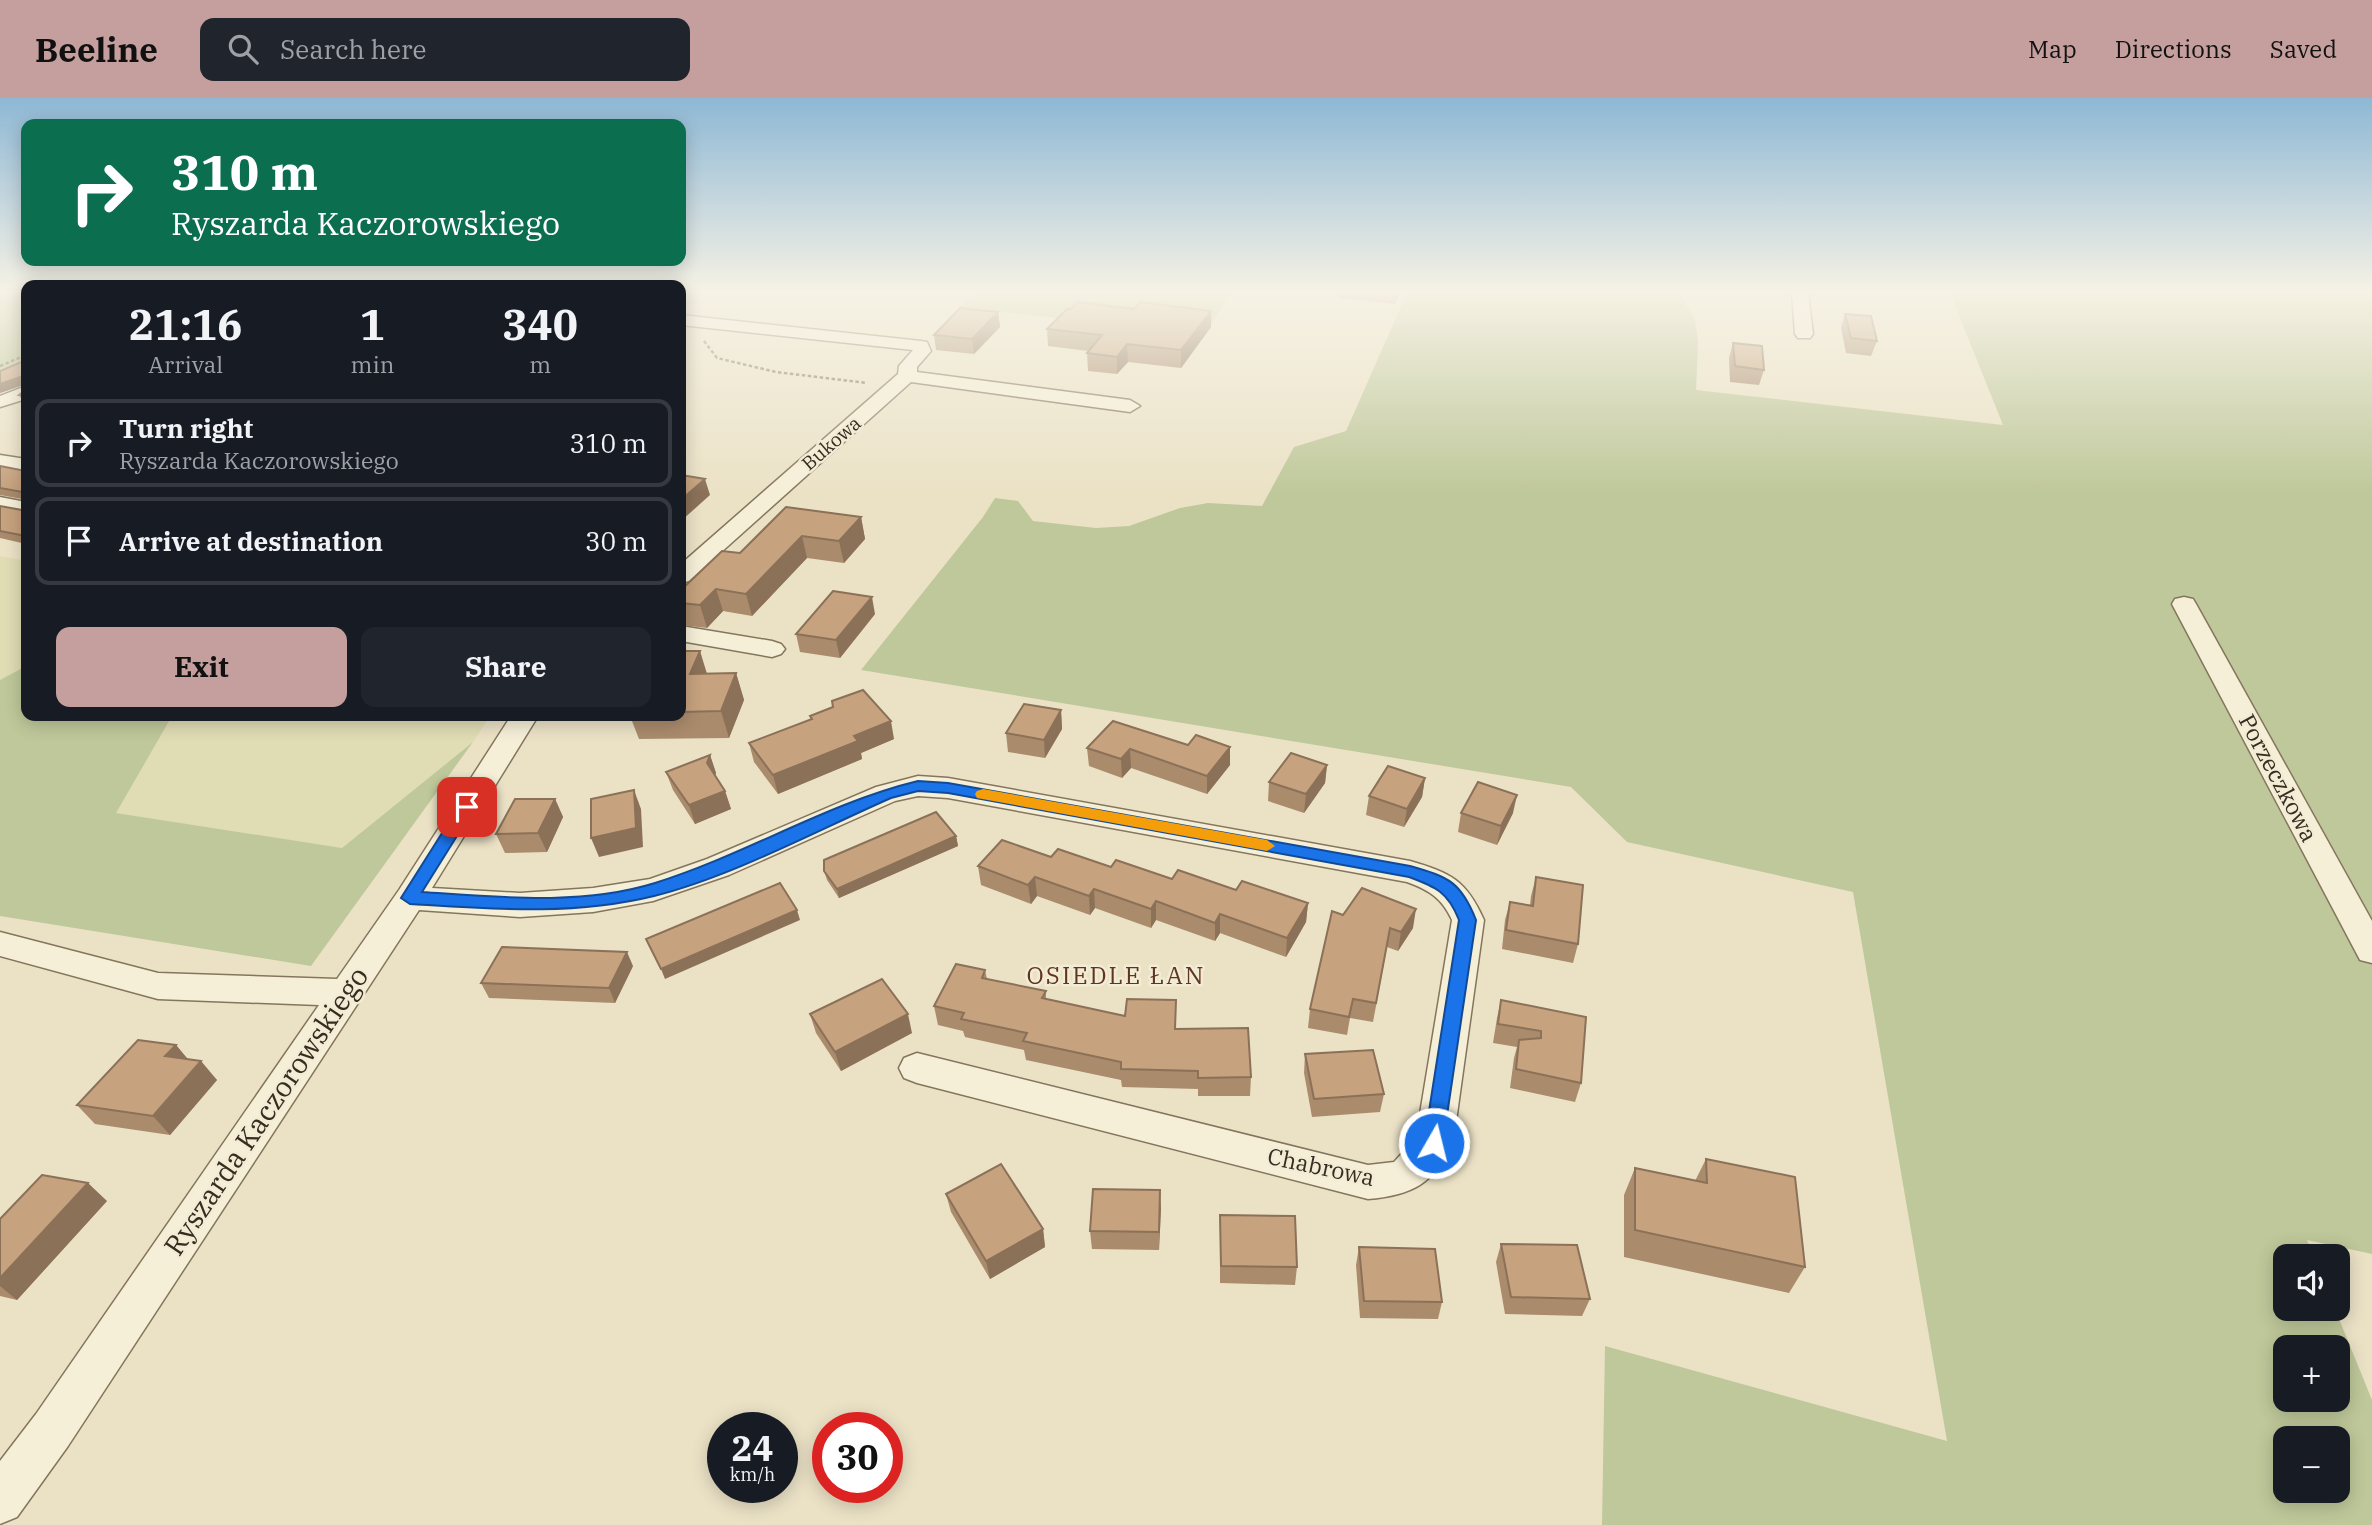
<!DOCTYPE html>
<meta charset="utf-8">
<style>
body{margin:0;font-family:"IBM Plex Serif",serif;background:#20242c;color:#f1f3f6;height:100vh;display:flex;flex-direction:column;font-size:26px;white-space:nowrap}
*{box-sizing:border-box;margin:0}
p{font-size:23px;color:#9ea1a6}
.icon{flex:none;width:38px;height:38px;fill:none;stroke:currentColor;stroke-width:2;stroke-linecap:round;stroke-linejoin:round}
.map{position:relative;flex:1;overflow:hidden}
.sheet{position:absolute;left:21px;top:182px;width:665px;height:441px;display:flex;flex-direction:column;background:#171b24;border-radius:14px;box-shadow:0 4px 18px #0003}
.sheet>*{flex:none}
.banner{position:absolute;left:21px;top:21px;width:665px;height:147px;border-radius:14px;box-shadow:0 4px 18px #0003;background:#0b6e4f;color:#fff;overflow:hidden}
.buttons{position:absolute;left:2273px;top:1146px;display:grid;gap:14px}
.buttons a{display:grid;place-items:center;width:77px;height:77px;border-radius:14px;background:#171b24;box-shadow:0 4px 18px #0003;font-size:35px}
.speed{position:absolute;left:707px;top:1314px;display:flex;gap:14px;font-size:35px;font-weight:700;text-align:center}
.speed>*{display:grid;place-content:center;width:91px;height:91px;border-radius:50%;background:#171b24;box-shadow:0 4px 18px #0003;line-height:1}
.speed small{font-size:18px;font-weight:400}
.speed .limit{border:10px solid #d22;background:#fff;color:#111}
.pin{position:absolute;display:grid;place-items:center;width:60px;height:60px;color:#fff;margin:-30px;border-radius:14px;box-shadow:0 4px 10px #0006}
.me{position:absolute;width:77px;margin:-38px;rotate:8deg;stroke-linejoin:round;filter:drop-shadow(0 0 5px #0008)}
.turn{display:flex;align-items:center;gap:24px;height:147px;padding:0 35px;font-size:32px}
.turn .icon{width:91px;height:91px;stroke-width:2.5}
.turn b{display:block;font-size:49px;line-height:60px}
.eta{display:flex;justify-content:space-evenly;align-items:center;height:119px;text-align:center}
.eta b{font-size:42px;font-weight:700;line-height:49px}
.button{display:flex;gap:14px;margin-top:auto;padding:14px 35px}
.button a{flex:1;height:80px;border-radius:14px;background:#c59f9e;color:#111;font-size:28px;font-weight:700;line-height:80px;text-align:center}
.button a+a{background:#20242c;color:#f1f3f6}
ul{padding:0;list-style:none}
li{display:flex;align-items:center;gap:21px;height:88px;margin:0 14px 10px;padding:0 21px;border:4px solid #363941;border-radius:14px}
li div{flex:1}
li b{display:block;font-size:26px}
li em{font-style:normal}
header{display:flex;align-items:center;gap:42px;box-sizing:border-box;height:98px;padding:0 35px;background:#c59f9e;color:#111}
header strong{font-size:33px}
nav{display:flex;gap:38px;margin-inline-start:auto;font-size:24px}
.search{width:490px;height:63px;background:#20242c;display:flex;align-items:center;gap:18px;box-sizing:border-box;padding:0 24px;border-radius:14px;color:#9ea1a6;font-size:26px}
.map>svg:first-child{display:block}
.farmland{fill:#e0dcb4}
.green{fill:#bfc89a;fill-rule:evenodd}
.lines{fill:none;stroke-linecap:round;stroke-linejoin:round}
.minor-casing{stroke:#84755d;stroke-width:3}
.path{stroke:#84755d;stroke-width:2.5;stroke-dasharray:3.5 2.5;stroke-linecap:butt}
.minor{fill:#f6efd8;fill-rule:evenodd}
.wall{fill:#aa8b6c}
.shaded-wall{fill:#8b7158}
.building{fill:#c6a27e;stroke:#8b7158;stroke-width:2}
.route{fill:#1a73e8;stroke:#114b97;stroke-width:2}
.slow{fill:#f59e0b}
.labels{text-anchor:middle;stroke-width:5;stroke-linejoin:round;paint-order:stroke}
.far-street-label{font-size:19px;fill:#362c20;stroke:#f3ecd5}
.street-label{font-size:23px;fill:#362c20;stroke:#f3ecd5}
.neighbourhood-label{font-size:24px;letter-spacing:2px;fill:#5f3422;stroke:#f3ecd5}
.near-street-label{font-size:28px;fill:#362c20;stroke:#f3ecd5}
</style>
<header>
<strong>Beeline</strong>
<div class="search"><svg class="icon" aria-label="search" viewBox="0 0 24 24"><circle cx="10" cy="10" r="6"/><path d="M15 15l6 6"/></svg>Search here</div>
<nav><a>Map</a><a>Directions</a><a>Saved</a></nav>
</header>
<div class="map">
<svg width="2372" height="1427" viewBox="0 0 2372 1427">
<rect width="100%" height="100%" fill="#ebe2c6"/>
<g class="farmland">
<path d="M0,458l26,5v105l-26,14z"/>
<path d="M172,618h318l-17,26 -131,106 -227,-35z"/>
</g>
<g class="green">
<path d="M0,195h26v66l-26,11z"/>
<path d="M974,195h257l-20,31 -117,-12 -9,9 -126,-14z"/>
<path d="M1407,195h273l15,28 3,21 -2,48 307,35 -53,-132h422v961l-65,-14 6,16h-27v53h49l37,91v125h-770l3,-179 342,95 -94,-549 -226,-50 -56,-55 -710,-117 122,-153 12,-19 23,3 15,20 63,7 33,-2 51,-18 28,-5 54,3 32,-59 52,-16zM2286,1250h52v52h-52zM2286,1340h52v53h-52z"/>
<path d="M26,568v50h146l-56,97 226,35 131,-106 -162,224 -311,-50v-236z"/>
</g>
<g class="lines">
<g class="minor-casing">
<g id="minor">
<path d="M1792,195h16l5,41 -3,4h-12l-3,-4z"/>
<path d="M681,217l240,26 6,1 4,9 -14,16v5l213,28 10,6 -10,6 -219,-30 -222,199 -8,2v-19l217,-190 1,-8 14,-16 -232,-25z"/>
<path d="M26,288v13l-26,8v-11z"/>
<path d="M0,357l26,4v12l-26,-4z"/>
<path d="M0,399l26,5v14l-26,-5z"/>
<path d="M2184,499l9,2 3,5 176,317v42l-12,-3 -188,-356 3,-5z"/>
<path d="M681,528l91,15 9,3 4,5 -4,5 -9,3 -91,-16z"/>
<path d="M511,618h27l-106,172 88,5 73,-5 57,-9 57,-20 169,-72 42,-11 30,2 462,83c41,12 56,19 74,59l-31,223c-20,41 -40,52 -85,56l-451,-116 -13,-5 -5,-10 5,-10 13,-5 451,112 26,-3 22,-24 36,-218c-10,-22 -23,-30 -45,-38l-459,-84 -30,-2 -23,5 -166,74 -76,26 -60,11 -73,5 -101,-7 -351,536 -51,71 -17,7v-63l36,-47 283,-409 -161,-6 -158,-43v-24l158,41 179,6 62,-89z"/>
</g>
</g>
<g class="path">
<path d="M704,243l13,17 59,14 91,11"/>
<path d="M0,268l26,-11"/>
</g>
<use href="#minor" class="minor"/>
</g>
<g class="wall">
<path d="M1331,195h69l-5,11 -57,-6 1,-4z"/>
<path d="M1134,211l77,2v16l-30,41 -53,-6 -11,12 -29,-3 -1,-18 1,-2 -40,-5 -1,-17z"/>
<path d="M998,214l2,15 -26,27 -38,-4 -2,-15z"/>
<path d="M1845,216l32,27 -6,15 -25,-3 -5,-25z"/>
<path d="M1733,245l31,27 -5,15 -29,-3 -1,-24z"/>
<path d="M26,262v43h-2l-5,-8 5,-4 -1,-6 -23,8v-22z"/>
<path d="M0,368l26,5v73l-26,-6v-32l22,4v-11l-22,-4z"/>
<path d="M861,419l4,22 -21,24 -37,-5 -55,58 -29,-5 -16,17 -26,-3v-35l59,-37z"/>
<path d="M875,516l-35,44 -40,-6 -4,-18z"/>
<path d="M681,553l26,23 29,-1 8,27 -15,38 -90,1 -9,-23h51z"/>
<path d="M1061,612l1,19 -17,29 -37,-6 -2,-19z"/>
<path d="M810,618l84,23 -33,14 1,6 -84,35 -24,-32 -5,-19 62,-24z"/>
<path d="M1188,647l42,20 -23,29 -76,-26 -9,10 -33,-12 -2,-18z"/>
<path d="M710,657l6,18 -1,3 10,15 6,18 -36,15 -22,-34 -7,-18z"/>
<path d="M1327,667l-2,18 -21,30 -36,-12 1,-19z"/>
<path d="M1425,680l-3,19 -18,30 -38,-12 3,-19z"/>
<path d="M555,701l8,18 -16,35 -42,1 -9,-19z"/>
<path d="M1461,715h52l-16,32 -39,-13z"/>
<path d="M956,738l2,10 -119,52 -12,-18 -3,-9z"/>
<path d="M1051,759l257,46 -2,19 -20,35 -66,-24 -5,8 -59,-21 -5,8 -56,-20 -5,7 -53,-19 -6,8 -50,-19 -3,-19z"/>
<path d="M1536,779l42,67 -5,19 -71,-14 3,-29 5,-18 20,3 1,-9z"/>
<path d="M1343,817l70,13 -15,23 -11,-4 -14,75 -23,-4 -3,17 -39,-7 2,-19z"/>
<path d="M633,868l-18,37 -126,-5 -8,-15z"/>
<path d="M985,872l2,9 59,12v8l79,17 51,3v10l75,48 -1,19h-52v-7l-76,-2 -1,-7 -95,-20 -2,-10 -59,-13 -2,-6 -25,-6 -4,-19z"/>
<path d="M1501,902l85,17 -5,66 -6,19 -65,-14 4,-30 3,-11 -24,-4 4,-25z"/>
<path d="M810,916l102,19 -71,38 -25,-38z"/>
<path d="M176,947l12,15 29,20 -47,55 -75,-11 -18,-19z"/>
<path d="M1305,956l79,40 -4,18 -68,5 -8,-44z"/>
<path d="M1706,1061l99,108 -16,26 -165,-36v-62l11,-27 60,13z"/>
<path d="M1160,1092l-1,60 -67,-1 -2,-18z"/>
<path d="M946,1096l97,35 2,18 -55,32 -39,-67z"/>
<path d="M107,1103l-90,99 -17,-4v-77z"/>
<path d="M1220,1117l77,52 -2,18 -75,-2z"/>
<path d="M1501,1146l89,55 -8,17 -77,-2 -9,-52z"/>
<path d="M1359,1149l83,55 -4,17 -78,-1 -4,-53z"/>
</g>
<g class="shaded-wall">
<path d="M1396,195h4l-5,11z"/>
<path d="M1211,213v16l-30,41v-18z"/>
<path d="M998,214l2,15 -26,27 -2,-15z"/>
<path d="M1127,246l1,18 -11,12v-17z"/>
<path d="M23,278l3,8 -26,9v-9z"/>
<path d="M705,381l5,16 -29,26v-21z"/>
<path d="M861,419l4,22 -21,24 -5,-22z"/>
<path d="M802,438l5,22 -55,58 -6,-22z"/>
<path d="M716,491l7,22 -16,17 -7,-23z"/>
<path d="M872,499l3,17 -35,44 -4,-18z"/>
<path d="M700,553l8,26 -18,-3z"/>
<path d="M736,575l8,27 -15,38 -8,-27z"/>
<path d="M1061,612l1,19 -17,29 -1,-18z"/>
<path d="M891,623l3,18 -33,14 1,6 -84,35 -5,-19 81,-39z"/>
<path d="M1230,649v18l-23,29v-18z"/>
<path d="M1130,651l1,19 -9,10 -1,-19z"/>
<path d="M710,657l6,18 -3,9 -6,-19z"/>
<path d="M1327,667l-2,18 -21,30 2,-19z"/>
<path d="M1425,680l-3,19 -18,30 3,-18z"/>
<path d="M634,692l7,19 2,38 -44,10 -8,-19z"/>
<path d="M725,693l6,18 -36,15 -6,-19z"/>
<path d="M1517,697l-4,18 -16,32 4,-19z"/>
<path d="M555,701l8,18 -16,35 -9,-19z"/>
<path d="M956,738l2,10 -119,52 -2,-9z"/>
<path d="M1035,779l2,19 -6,8 -3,-19z"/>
<path d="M1094,791l1,19 -5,7 -1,-19z"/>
<path d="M1156,803v19l-5,8v-19z"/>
<path d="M1308,805l-2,19 -20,35 1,-19z"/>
<path d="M1416,811l-3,19 -15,23 3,-19z"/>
<path d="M797,812l3,10 -135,59 -4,-10z"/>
<path d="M1220,816v19l-5,8v-18z"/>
<path d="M627,854l6,14 -18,37 -6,-15z"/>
<path d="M908,916l4,19 -71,38 -6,-19z"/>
<path d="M176,947l16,19 -27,-8z"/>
<path d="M201,963l16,19 -47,55 -17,-19z"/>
<path d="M88,1085l19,18 -90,99 -17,-14v-8z"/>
<path d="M1160,1092l1,19 -2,41v-18z"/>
<path d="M1043,1131l2,18 -55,32 -4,-18z"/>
</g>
<g class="building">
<path d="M1077,204l57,7 6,-7 71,9 -30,39 -54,-6 -10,13 -30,-4 15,-18 -55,-6 20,-20h4z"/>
<path d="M960,210l38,4 -26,27 -38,-4z"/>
<path d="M1845,216l26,2 6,25 -26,-3z"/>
<path d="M1733,245l29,3 2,24 -29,-4z"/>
<path d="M26,262v36l-7,-1 5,-4 -1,-15 -23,8v-13z"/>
<path d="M0,368l26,5v65l-26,-5v-25l22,4 1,-18 -23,-4z"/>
<path d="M681,377l24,4 -24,21z"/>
<path d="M786,409l75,10 -22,24 -37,-5 -56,58 -30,-5 -16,16 -19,-2v-13l41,-39 18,2z"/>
<path d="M833,493l39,6 -36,43 -40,-6z"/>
<path d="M681,553h19l-10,23 46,-1 -15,38 -40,1z"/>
<path d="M863,592l28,31 -37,15 4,5 -85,34 -24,-32 63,-24 -2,-3 23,-9 -1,-6z"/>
<path d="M1024,606l37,6 -17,30 -38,-7z"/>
<path d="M1113,623l75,24 8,-10 34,12 -23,29 -77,-27 -9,10 -34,-11z"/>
<path d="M1291,655l36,12 -21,29 -37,-12z"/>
<path d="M710,657l-3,8 18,28 -36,14 -23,-33z"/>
<path d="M1388,668l37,12 -18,31 -38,-13z"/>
<path d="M1478,684l39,13 -16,31 -40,-13z"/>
<path d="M634,692l2,38 -45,10v-39z"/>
<path d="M515,701h40l-17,34 -42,1z"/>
<path d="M936,714l20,24 -119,53 -13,-18v-11z"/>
<path d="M1002,742l49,17 7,-8 53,18 5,-7 56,19 6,-9 58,20 6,-9 66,22 -21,35 -67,-24 -5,9 -59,-22 -5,8 -57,-20 -5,7 -54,-19 -7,8 -50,-19z"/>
<path d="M1536,779l47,8 -5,59 -72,-14 4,-28 23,4z"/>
<path d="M780,785l17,27 -136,59 -15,-30z"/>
<path d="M1362,790l54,21 -15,23 -11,-4 -14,75 -23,-4 -4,18 -39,-8 22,-98 11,4z"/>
<path d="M502,849l125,5 -18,36 -128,-5z"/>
<path d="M956,866l29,6 -3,8 64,13 -4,7 83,18 2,-17 49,1 -1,29 73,-1 3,49 -53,1v-7l-77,-2v-7l-98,-21 4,-8 -66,-14 3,-6 -30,-7z"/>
<path d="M882,881l26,35 -73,38 -25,-38z"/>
<path d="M1501,902l85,17 -5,66 -65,-14 3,-29 22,-2v-7l-43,-7z"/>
<path d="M138,942l38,5 -11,11 36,5 -48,55 -76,-11z"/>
<path d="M1373,952l11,44 -70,5 -9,-45z"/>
<path d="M1706,1061l89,18 10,90 -170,-37v-62l72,15z"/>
<path d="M1001,1066l42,65 -57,32 -40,-67z"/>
<path d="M42,1077l46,8 -88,95v-59z"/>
<path d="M1093,1091l67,1 -1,42 -69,-1z"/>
<path d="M1220,1117l75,1 2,51 -76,-1z"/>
<path d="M1501,1146l76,1 13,54 -79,-2z"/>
<path d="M1359,1149l76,2 7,53 -78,-1z"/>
</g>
<linearGradient id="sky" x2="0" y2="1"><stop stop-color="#8eb8d5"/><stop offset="0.49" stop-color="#f6f2e5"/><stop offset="1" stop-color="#f6f2e5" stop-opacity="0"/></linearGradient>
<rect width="2372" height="395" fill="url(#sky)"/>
<path class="route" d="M918,683l30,2 462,83c39,11 51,16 66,54l-34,229 -8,3 -7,-3 -3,-6 35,-223c-11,-28 -23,-33 -50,-43l-461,-84 -30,-2 -27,7c-73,32 -160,79 -237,98 -81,20 -162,13 -244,8l-9,-6 60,-95 6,-2 8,6 -53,85c76,5 159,14 233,-9 90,-28 172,-80 263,-102z"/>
<path class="slow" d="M983,691l284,51 8,6 -8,5 -290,-53 -2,-4 2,-3z"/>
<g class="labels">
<g class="far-street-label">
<text transform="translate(831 345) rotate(-41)" y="7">Bukowa</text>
</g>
<g class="street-label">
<text transform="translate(2278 680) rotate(62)" y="8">Porzeczkowa</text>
<text transform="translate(1321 1069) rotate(12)" y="8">Chabrowa</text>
</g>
<g class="neighbourhood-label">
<text x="1116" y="886">OSIEDLE ŁAN</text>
</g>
<g class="near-street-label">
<text transform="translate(266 1013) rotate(-56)" y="10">Ryszarda Kaczorowskiego</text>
</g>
</g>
</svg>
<div class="buttons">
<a><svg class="icon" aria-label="sound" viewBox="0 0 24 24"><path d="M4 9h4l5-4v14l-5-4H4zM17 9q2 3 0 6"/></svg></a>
<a>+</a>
<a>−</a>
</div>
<div class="speed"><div>24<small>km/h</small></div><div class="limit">30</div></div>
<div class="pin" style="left:467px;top:709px;background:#d93025"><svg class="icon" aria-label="arrive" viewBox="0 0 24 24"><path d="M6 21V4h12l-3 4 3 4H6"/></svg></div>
<svg class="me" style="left:1434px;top:1045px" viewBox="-20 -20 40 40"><circle r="17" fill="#1a73e8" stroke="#fff" stroke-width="3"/><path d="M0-11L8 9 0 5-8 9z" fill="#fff"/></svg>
<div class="banner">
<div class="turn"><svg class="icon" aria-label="right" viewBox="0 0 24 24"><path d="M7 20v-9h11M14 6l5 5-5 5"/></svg><div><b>310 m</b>Ryszarda Kaczorowskiego</div></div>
</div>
<section class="sheet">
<div class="eta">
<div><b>21:16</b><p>Arrival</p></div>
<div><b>1</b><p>min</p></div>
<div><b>340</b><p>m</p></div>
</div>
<ul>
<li><svg class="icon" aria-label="right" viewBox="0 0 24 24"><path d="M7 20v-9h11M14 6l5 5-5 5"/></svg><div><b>Turn right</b><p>Ryszarda Kaczorowskiego</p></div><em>310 m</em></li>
<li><svg class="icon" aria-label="arrive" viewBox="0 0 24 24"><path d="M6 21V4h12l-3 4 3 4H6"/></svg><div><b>Arrive at destination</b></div><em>30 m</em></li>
</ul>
<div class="button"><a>Exit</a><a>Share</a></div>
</section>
</div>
